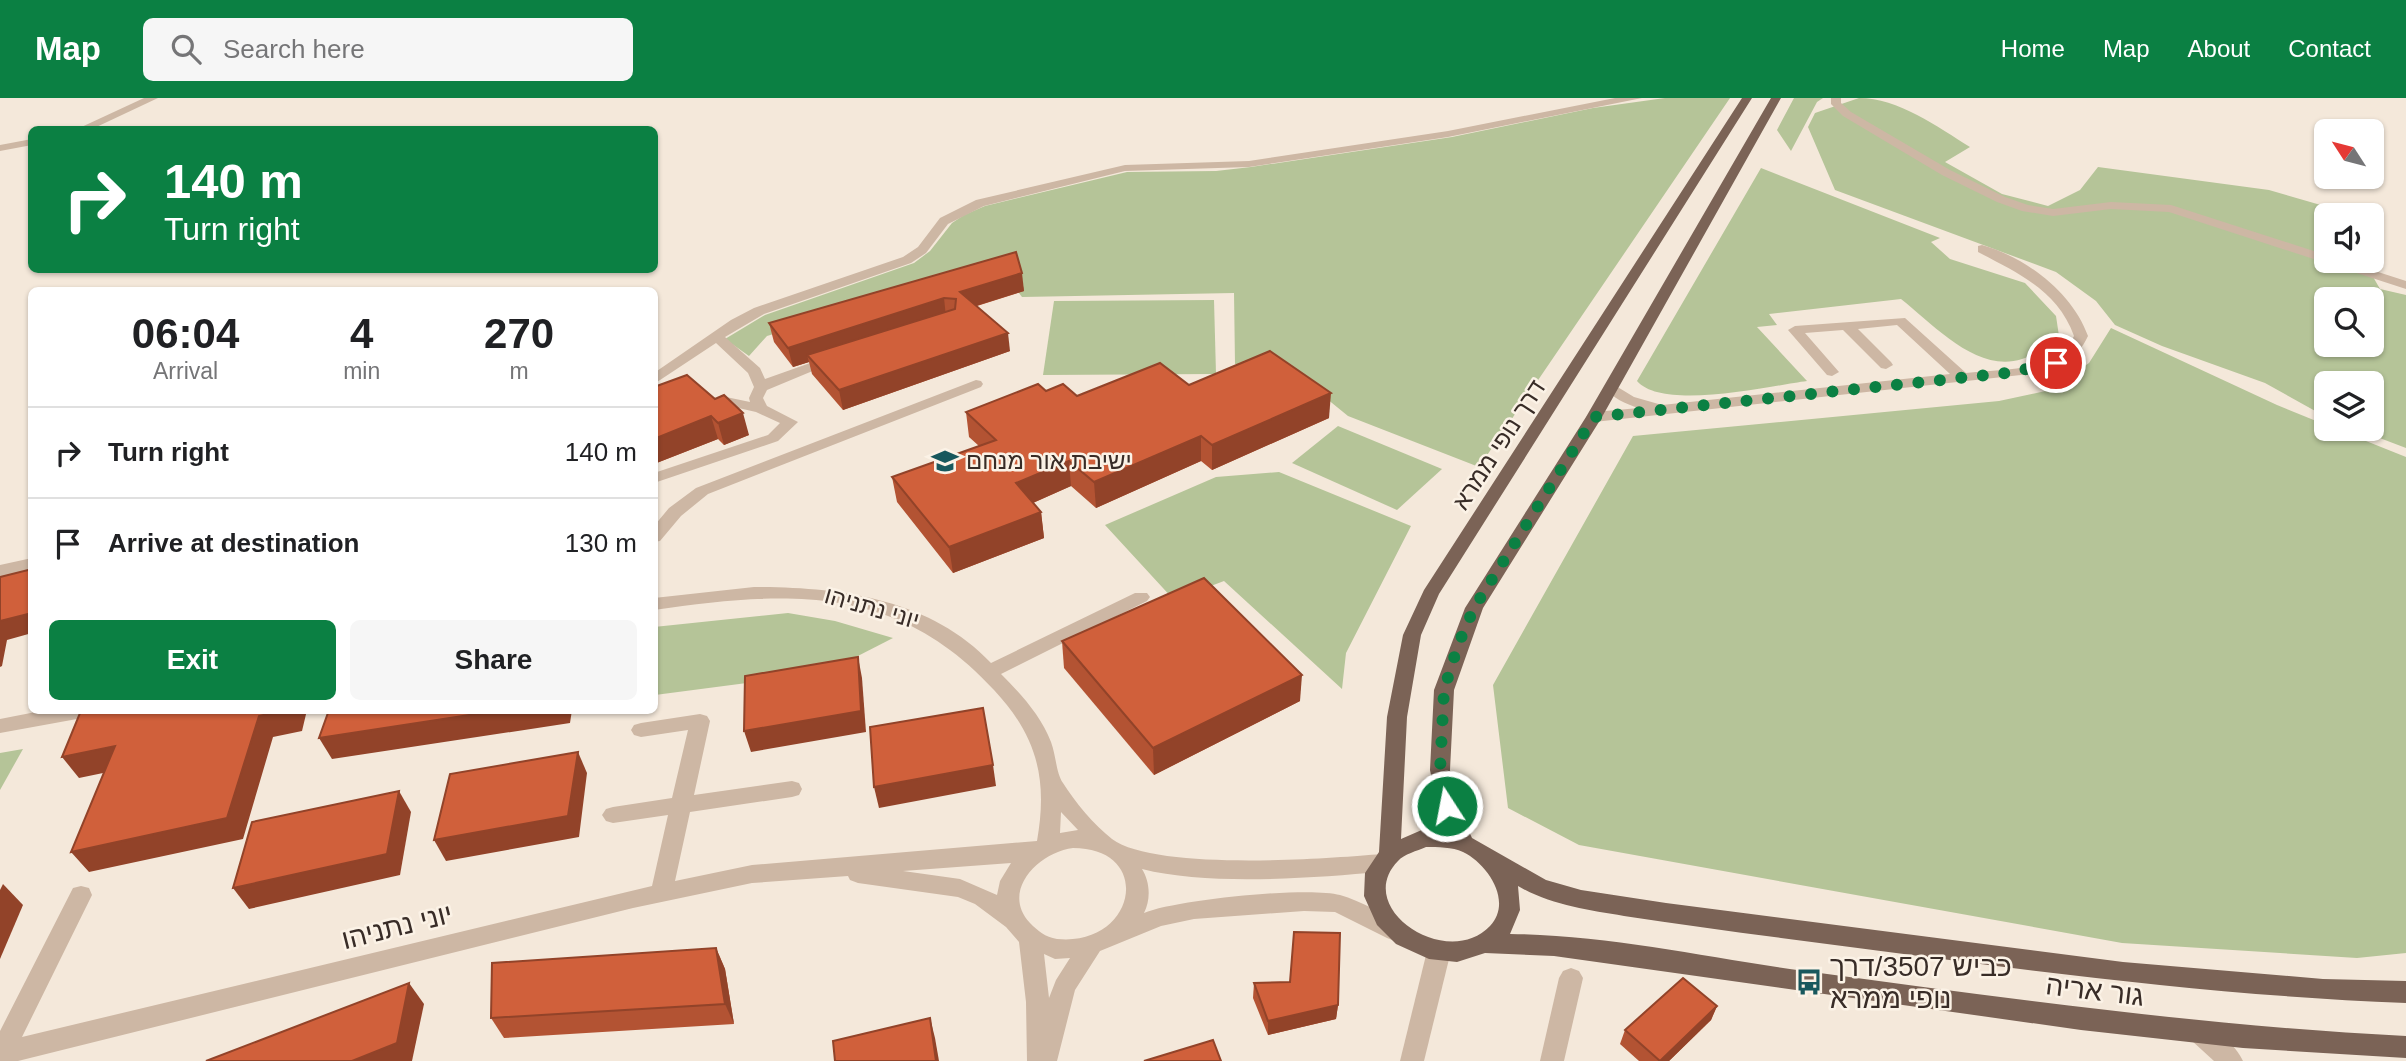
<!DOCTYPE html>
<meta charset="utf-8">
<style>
body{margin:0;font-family:Helvetica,Heebo,sans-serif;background:#f6f6f6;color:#202124;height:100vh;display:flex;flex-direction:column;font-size:26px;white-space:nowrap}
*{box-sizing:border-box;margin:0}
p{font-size:23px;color:#757577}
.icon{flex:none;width:38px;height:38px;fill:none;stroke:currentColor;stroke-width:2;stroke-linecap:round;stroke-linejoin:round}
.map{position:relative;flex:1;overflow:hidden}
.panel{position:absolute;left:28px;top:189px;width:630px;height:427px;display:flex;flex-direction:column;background:#fff;border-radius:10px;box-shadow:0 2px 5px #0004}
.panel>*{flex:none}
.hud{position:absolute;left:28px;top:28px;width:630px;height:147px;border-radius:10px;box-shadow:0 2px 5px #0004;background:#0b8043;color:#fff;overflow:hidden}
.needle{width:46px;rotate:306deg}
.tools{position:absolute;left:2314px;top:21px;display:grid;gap:14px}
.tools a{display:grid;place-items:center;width:70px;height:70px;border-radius:10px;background:#fff;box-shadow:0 2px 5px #0004;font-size:35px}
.pin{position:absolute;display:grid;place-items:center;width:60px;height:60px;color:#fff;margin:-30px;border:4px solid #fff;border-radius:50%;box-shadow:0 2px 7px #0007}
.me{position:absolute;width:77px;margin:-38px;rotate:349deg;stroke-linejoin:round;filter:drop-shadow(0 0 5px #0008)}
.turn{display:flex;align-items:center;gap:24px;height:147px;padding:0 21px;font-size:32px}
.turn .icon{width:91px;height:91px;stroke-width:2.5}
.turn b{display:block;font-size:49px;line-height:60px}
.eta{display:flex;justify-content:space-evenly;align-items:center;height:119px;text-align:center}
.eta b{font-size:42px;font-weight:600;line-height:49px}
.primary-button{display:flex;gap:14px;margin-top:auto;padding:14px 21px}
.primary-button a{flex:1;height:80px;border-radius:10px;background:#0b8043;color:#fff;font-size:28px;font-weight:600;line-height:80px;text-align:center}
.primary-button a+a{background:#f6f6f6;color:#202124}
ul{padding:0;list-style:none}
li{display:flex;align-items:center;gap:21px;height:91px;padding:0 21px;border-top:2px solid #e0e0e0}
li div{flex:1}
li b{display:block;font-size:26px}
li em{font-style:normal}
header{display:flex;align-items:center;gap:42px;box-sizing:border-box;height:98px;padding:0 35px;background:#0b8043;color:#fff}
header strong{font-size:33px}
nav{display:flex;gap:38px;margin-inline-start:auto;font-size:24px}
.search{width:490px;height:63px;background:#f6f6f6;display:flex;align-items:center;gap:18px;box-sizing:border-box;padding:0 24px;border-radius:10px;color:#757577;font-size:26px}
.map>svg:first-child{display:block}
.green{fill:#b5c498;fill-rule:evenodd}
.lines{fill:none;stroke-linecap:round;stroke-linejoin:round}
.minor{fill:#cdb7a4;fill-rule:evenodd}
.major{fill:#7b6356;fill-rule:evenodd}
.wall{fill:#b35333}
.shaded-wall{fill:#924329}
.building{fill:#d0603b;stroke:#924329;stroke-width:2}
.route{stroke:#0b8043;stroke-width:12;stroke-dasharray:0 21.6}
.labels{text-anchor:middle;stroke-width:5;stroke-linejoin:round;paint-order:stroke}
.street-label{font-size:24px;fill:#382c27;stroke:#fbf2e6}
.poi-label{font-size:24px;fill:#382c27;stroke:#fbf2e6;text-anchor:start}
.near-street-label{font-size:28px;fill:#382c27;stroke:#fbf2e6}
.near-poi-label{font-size:28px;fill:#382c27;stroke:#fbf2e6;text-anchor:start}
</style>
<header>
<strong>Map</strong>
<div class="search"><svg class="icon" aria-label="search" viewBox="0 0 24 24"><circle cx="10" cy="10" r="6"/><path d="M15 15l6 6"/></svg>Search here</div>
<nav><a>Home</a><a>Map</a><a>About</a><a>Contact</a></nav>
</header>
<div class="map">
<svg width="2406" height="963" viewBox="0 0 2406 963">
<rect width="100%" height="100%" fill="#f4e8da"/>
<g class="green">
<path d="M1665,0h65l-251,369 -131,-51 -59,-48 -54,-4 -1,-71 -212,4 -24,-32 -231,71 -18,20 -24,-17 40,-24 149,-52 16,-12 22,-28 12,-8 21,-9 142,-34 89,-1 35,-4 201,-30 141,-29z"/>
<path d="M1794,0h29l-6,4 -26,49 -14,-21z"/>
<path d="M1859,0c39,0 79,29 111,49l-25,15 57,32 46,12 32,-16 18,-23 171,23 62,18 4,7h-9v46h38l16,28 26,6v153l-50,-19h15v-46h-45v34l-61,-34 -103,-37 -47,-21 -19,-24 -40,-29 -221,-82 -27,-63 7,-14zM2326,201h45v46h-45z"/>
<path d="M1761,70l179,70 -9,4 19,17 75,24 31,33 3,20c-11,8 -23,19 -37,23 -45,15 -89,-35 -121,-60l-132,15 8,11 -20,2 50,54c-38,5 -144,30 -170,0z"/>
<path d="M1214,202l2,74 -173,1 11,-74z"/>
<path d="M2111,230l166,77 49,20v4h10l70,28v496l-49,5 -235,-15 -543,-98 -71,-37 -15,-123 140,-249 366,-35 51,-11 39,-27z"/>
<path d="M1338,328l104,43 -45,41 -105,-47z"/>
<path d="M1279,374l132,54 -65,127 -4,36 -118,-108 -50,19 -69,-75 111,-48z"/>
<path d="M788,515l47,8 58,17 -43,22 -65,18 -130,17 -1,-68z"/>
<path d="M23,651l-23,41v-37z"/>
</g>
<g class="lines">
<g class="minor">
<path d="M144,0h14l-68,32h-15z"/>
<path d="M1615,0h27l-194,39 -199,30 -124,4 -141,35 -36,18 -22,29 -15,10 -147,51 -39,23 35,31 5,11 62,-22h10l2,3 -72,30 -4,8 4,8 31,16 -20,19 -124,42v-10l114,-38 12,-12 -24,-11 -35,-8 -2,-3 7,-4 24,5 -1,-4 5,-11 -6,-14 -32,-30 -62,41v-11l77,-53 23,-12 149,-51 15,-10 22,-29 36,-18 149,-35 124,-4 199,-30z"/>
<path d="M1831,0h10v5l10,9 99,58 55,27 23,8 25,4 58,-7 60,3 155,50v6h18l62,20v8l-237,-77 -58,-3 -58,7 -31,-5 -25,-9 -55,-27 -99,-59 -12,-12z"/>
<path d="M32,41v6l-32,6v-6z"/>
<path d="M1982,147c45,13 90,47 106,91 -12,26 -32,32 -58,38l-436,48 -8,-5 8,-5 45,-4c-14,-4 -26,-10 -35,-21l2,-3 5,-1 23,14 28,8 288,-31 -53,-49 -39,4 33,33 2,3 -7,4 -5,-1 -38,-38 -38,3 34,39 -7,4 -5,-1 -39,-45 7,-4 110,-8 61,55c34,-4 91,0 108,-37 -16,-45 -56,-63 -96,-84v-6z"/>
<path d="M976,282l5,1 2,3 -2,3 -273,107 -27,22 -21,25 -6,1v-16l15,-18 27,-20z"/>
<path d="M32,460v11l-32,8v-12z"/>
<path d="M754,489c84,0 176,11 237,76l144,-70h12l3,4 -3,4 -146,73c20,20 40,42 50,68 5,13 5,31 12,41 12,19 31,42 49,56 43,32 213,20 269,15l8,3 3,6 -3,6 -8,3c-70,6 -172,14 -239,-3 8,13 9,30 2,44 31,-13 164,-27 196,-18 21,6 43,19 63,29l3,7 -3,7 -8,3 -8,-3 -52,-26 -31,-1 -110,8 -33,7 -61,25 -25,39 -18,71h-30l-1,-59 -7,-60 -13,-15 -31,-23 -17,-7 -100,-14 -8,-3 -2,-4 -96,7 -119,25 -615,153h-18v-30l73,-143 8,-2 8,2 3,7 -70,142 630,-151 16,-71 -55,8 -7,-2 -4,-6 4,-6 7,-2 59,-9 16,-68 -47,7 -7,-2 -3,-5 3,-5 7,-2 59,-9 7,2 3,5 -16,74 98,-14 7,2 3,6 -3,6 -7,2 -102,15 -15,69 77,-16 285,-24c11,-62 0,-105 -43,-151 -98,-107 -207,-99 -340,-80v-12zM1061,714l17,18 -18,3zM1073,750c82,0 63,99 -16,91 -12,-2 -19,-8 -27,-16 -30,-32 9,-71 43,-75zM1011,765l-11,18 -3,14 -37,-16 -57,-8zM1044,856l11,5 15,-1 -14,22 -7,18z"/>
<path d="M46,612h51l-2,5 -7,2 -88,16v-14z"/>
<path d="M1439,843l8,3 4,7 -27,110h-24l27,-110 4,-7z"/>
<path d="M1571,870l8,3 4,7 -19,83h-24l19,-83 4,-7z"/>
<path d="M2200,923c16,6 36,25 43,40h-29l-23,-21 -3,-8 3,-8z"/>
</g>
<path class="major" d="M1742,0h10l-313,496 -18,41 -14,82 -6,122 23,-10 24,2 -11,-25 -7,-36 4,-80 31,-82 121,-191 185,-319h10l-179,319 -119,191 -29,82 -4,80 7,36 15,32 74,42 35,10 85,13 457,59 200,17 83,2v22c-210,-8 -417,-38 -625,-65 -52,-7 -105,-14 -157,-22 -36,-6 -74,-11 -106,-30l2,24 -10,24c99,1 198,24 295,37 200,27 399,55 601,65v22l-163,-10 -162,-18 -527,-74 -69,-3 -28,9 -28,-3 -33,-15 -19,-19 -13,-29 1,-23 14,-21 8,-135 16,-82 21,-45zM1426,749c12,0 26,0 37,5 25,12 50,50 27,74 -43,45 -138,-18 -92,-65 6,-7 19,-10 28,-14z"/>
</g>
<g class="wall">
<path d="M1016,154l8,39 -47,15 33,45 -167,59 -31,-36 -3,-12 -16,5 -19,-25 -5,-19z"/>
<path d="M1189,287l140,33 -117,52 -11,-9 -105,47 -25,-22 -38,17 8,9 3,26 -91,35 -56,-71 -5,-25 87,-31 -10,-9 -3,-25 80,-21 31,5z"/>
<path d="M654,289l95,48 -25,10 -6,-6 -64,25z"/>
<path d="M1062,543l238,60 -146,74 -90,-107z"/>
<path d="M716,850l9,21 9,55 -230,14 -13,-20z"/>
<path d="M1254,885l84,22 -2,14 -68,16 -15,-37z"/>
<path d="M1717,908l-6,14 -42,41h-30l-19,-17 5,-14z"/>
</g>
<g class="shaded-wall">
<path d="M1022,175l2,18 -61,19 -3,-18z"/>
<path d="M944,200l2,19 -139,38 2,7 -16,5 -5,-19z"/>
<path d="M1008,235l2,18 -167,59 -4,-20z"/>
<path d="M1331,295l-2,25 -117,52v-25z"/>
<path d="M743,315l6,22 -25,10 -6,-22z"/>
<path d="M711,318l7,23 -64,25v-25z"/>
<path d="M1201,338v25l-105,47 -2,-26z"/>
<path d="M1069,363l2,25 -52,23 -3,-26z"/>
<path d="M1041,414l3,26 -91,35 -4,-26z"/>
<path d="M32,515v20l-25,7 -5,26 -2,1v-46z"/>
<path d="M858,559l4,21 4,54 -115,20 -7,-21z"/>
<path d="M1302,577l-2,26 -146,74 -1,-27z"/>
<path d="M284,612h23l-5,21 -29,6 -30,102 -154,33 -18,-20 188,-136z"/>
<path d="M502,612h70l-2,13 -238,36 -13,-21z"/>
<path d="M115,648l17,21 -53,11 -17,-21z"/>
<path d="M578,654l9,21 -8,64 -133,24 -12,-21z"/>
<path d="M993,667l3,21 -117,22 -5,-21z"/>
<path d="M399,693l12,21 -11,63 -151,34 -16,-21z"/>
<path d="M3,786l20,21 -23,54v-69z"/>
<path d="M716,850l9,21 9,55 -9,-20z"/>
<path d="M409,885l15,21 -12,57h-60z"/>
<path d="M1338,907l-2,14 -68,16v-14z"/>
<path d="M1717,908l-6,14 -42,41h-9z"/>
<path d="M930,920l5,20 4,23h-3z"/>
</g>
<g class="building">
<path d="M1016,154l6,21 -62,19 48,41 -169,57 -32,-35 148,-46 1,-10 -12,-1 -156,50 -19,-25z"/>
<path d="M1270,253l61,42 -119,52 -11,-9 -107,46 -25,-21 -53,22 25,29 -92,35 -57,-70 104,-37 -30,-28 72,-28 8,7 17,-7 14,12 83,-33 29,22z"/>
<path d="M687,277l28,24 9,-4 19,18 -25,10 -7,-7 -57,23v-52z"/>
<path d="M32,471v44l-32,8v-44z"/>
<path d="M1204,480l98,97 -149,73 -91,-107z"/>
<path d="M858,559l3,54 -117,20 1,-55z"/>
<path d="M983,610l10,57 -119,22 -4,-60z"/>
<path d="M91,612h193l-25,6 -32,102 -156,34 44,-106 -53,11 18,-44z"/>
<path d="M329,612h173l-183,28z"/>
<path d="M578,654l-10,64 -134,24 16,-66z"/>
<path d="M399,693l-12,63 -154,34 19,-66z"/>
<path d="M1294,834l46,1 -2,72 -70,16 -14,-38 36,-1z"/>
<path d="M716,850l9,56 -234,14 1,-55z"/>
<path d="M1683,880l34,28 -57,55 -35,-31z"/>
<path d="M409,885l-12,60 -45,18h-146z"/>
<path d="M930,920l6,43h-101l-2,-20z"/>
<path d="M1213,942l8,21h-77z"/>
</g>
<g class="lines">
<path class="route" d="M1447,708l-7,-35 4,-81 14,-45 16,-37 120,-191 413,-44 49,-10"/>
</g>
<defs>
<g id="school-bare" transform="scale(2.1)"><path d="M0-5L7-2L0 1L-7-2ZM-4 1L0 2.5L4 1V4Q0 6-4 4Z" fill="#18585d" stroke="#fbf2e6" stroke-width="2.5" paint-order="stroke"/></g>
<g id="bus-bare" transform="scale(2.1)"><path d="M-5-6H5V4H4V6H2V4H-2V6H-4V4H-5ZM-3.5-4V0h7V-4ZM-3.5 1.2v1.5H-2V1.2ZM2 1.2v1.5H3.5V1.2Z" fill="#18585d" stroke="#fbf2e6" stroke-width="2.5" paint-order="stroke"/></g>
</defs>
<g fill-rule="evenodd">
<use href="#school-bare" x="945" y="363"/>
<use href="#bus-bare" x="1809" y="884"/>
</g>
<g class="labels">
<g class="street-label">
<text transform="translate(1499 347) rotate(-57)" y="8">דרך נופי ממרא</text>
<text transform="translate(872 510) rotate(16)" y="8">יוני נתניהו</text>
</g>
<g class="poi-label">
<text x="966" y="371">ישיבת אור מנחם</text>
</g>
<g class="near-street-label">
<text transform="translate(397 828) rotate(-14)" y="10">יוני נתניהו</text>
<text transform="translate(2095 892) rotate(7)" y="10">גור אריה</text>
</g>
<g class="near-poi-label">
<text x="1830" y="878">כביש 3507/דרך<tspan x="1830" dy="32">נופי ממרא</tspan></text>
</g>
</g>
</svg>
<div class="tools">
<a><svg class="needle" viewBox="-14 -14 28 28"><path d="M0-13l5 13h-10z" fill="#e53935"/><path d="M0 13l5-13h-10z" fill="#757577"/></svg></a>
<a><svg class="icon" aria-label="sound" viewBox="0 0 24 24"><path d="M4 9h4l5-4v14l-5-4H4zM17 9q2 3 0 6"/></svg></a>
<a><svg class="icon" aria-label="search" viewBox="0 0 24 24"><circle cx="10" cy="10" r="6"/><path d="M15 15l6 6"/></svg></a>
<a><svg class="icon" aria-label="layers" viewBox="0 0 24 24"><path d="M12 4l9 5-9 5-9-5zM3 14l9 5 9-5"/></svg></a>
</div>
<div class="pin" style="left:2056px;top:265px;background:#d93025"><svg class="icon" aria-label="arrive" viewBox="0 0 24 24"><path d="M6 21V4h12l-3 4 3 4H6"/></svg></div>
<svg class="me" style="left:1447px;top:708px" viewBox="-20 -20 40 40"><circle r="17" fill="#0b8043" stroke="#fff" stroke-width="3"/><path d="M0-11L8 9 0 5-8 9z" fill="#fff"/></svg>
<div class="hud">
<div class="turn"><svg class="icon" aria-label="right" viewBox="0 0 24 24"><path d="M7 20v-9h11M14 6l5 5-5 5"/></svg><div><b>140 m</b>Turn right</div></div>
</div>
<section class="panel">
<div class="eta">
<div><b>06:04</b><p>Arrival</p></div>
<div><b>4</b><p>min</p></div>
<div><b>270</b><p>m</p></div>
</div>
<ul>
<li><svg class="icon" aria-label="right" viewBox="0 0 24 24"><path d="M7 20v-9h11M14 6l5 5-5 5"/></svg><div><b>Turn right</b></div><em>140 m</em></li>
<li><svg class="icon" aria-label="arrive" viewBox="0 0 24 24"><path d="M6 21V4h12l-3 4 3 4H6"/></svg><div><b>Arrive at destination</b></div><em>130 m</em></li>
</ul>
<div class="primary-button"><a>Exit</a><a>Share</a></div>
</section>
</div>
